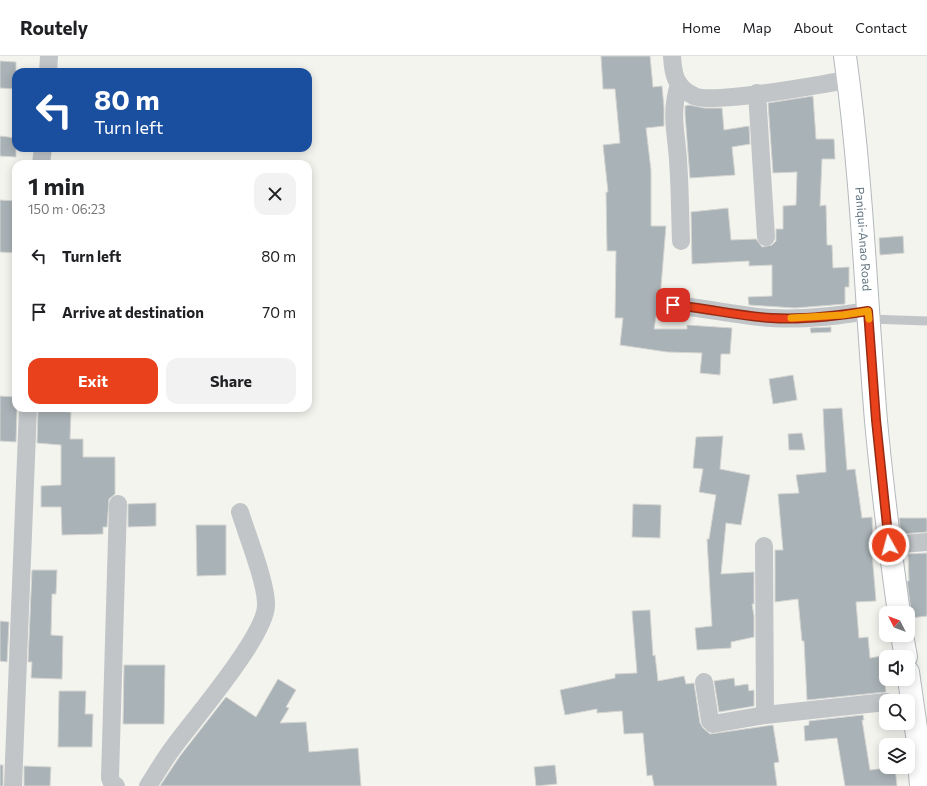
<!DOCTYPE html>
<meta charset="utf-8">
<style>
body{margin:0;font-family:Commissioner,sans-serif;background:#f2f2f2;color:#202124;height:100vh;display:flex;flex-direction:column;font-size:15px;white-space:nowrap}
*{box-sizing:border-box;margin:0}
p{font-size:13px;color:#757577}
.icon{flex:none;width:22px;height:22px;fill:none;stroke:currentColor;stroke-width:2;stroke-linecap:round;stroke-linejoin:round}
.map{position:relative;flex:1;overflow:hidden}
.drawer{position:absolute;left:12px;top:104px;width:300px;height:252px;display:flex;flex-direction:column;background:#fff;border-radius:12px;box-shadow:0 2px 10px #0003}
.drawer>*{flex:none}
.banner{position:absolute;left:12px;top:12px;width:300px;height:84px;border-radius:12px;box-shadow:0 2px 10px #0003;background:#1a4fa0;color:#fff;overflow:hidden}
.needle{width:26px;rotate:312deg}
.tools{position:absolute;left:879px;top:550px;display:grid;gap:8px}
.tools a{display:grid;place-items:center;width:36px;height:36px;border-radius:8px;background:#fff;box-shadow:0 2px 10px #0003;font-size:20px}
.pin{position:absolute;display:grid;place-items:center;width:34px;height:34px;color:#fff;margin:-17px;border-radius:8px;box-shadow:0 2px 6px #0006}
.me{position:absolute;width:44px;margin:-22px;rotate:353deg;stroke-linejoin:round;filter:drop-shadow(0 0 3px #0008)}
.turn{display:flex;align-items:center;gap:14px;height:84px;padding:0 16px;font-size:18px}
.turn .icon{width:52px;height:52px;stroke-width:2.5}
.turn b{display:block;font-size:28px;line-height:34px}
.round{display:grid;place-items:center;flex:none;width:42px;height:42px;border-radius:12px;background:#f2f2f2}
.overview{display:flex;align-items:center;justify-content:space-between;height:68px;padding:0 16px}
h1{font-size:24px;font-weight:700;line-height:30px}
.action{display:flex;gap:8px;margin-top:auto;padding:8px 16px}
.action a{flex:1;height:46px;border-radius:12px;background:#e8411c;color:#fff;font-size:16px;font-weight:700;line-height:46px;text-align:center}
.action a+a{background:#f2f2f2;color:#202124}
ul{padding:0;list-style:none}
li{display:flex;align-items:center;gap:12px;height:56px;padding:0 16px}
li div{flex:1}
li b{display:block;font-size:15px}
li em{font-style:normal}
header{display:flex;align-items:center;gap:24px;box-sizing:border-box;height:56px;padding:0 20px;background:#fff;border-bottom:1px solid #e0e0e0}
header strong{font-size:19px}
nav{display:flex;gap:22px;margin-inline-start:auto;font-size:14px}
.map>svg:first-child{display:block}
.building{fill:#a9b2b6;stroke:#d5d5d2}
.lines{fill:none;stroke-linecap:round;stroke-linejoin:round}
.secondary-casing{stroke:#b3b9bd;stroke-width:24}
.lane{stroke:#c1c5c8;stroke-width:9}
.street{stroke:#c1c5c8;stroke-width:18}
.secondary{stroke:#fff;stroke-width:22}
.route-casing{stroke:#972a12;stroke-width:10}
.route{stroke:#e8411c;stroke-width:7}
.slow{stroke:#f59e0b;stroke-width:7}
.labels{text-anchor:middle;stroke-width:4;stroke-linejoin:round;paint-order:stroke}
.street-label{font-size:12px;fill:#627582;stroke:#fff}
</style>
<header>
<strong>Routely</strong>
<nav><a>Home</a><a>Map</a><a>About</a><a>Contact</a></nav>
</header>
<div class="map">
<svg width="927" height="730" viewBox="0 0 927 730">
<rect width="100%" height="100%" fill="#f4f4ef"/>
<g class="building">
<path d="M601,0h49l3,31 9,-1 2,21v19l-18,2 5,42v56h15l-5,61 -7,42h33v-4l45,3 -2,26h-9l-1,21 -20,-2 2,-20 -35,-1 -47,-7 3,-27h-8l1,-67h-9l-1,-59h2l-5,-47 17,-2 -5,-54h-12z"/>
<path d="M0,5l16,1v27l-16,-1z"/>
<path d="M813,40l3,43h18l1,20h-13l-2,47 6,-1 1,40h5l1,23 16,-1v20h-4v17l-50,4 -46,-3 -1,-8 24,-1v-31l-23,1v-5l-57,3 -1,-52 37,-4 3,32 25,-1 6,8 10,-2 4,-4v-12h7v-23l13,-1 1,-33 -24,1 -5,-70z"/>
<path d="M689,49l15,3h18l2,22 25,-4 1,18 -18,3 3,28 -45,3 -5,-64v-8z"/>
<path d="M0,80l16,2v19l-16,-1z"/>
<path d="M0,144l16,1v52l-16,-1z"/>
<path d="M903,180l1,17 -24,2 -1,-17z"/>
<path d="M831,271v5l-20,1 -1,-5z"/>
<path d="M793,319l4,25 -24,4 -4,-25z"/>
<path d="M0,340l16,1v11h1l-1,34 -16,-1z"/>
<path d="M842,352l5,62 8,-1 7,49 10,-1 1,24h-2l5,60 -20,1 3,36 9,-1 2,21 12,-2 4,36 -79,8 -3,-59h-2l-4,-42 -23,3v-52h8l-5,-56 21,-1 -3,-18 30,-3 -3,-63z"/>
<path d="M38,354l33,2 -1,27h13v18h32v37l-6,5 -2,28h-4v7l-41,1 -1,-28h-20v-21l20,-1v-40l-24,-2z"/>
<path d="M802,377l3,17h-16l-1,-16z"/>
<path d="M723,380l-3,33 30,6 -9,50 -15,-2 -5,51 33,-2v32h-2l2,12v21l-23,5v6l-34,2 -2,-22 17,-2 -5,-87h2l7,-44 -17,-3 4,-23 -10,-1 3,-31z"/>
<path d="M156,447v23l-28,1v-23z"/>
<path d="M633,448l28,1 -1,33 -28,-1z"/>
<path d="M899,462h28v14l-26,2z"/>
<path d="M196,469h30v50l-29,1z"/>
<path d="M927,497v63l-16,2v-7l-4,-30h2l-1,-27z"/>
<path d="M32,514h25l-1,24h-4l-1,41 12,1 -1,43 -31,-1 1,-16h-4z"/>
<path d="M650,554l3,46 2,-1 3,26 26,-5 2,8 8,-1 6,40 3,5 7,6 63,-9 6,37 -5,1 3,23h-123l-2,-11 -5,1 -4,-43 -19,1 -2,-23 -25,2v-4l-32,6 -5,-25 55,-12v-4l22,-1 -5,-62z"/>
<path d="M0,565l9,1 -2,40 -7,-1z"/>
<path d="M124,609h41l-1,59h-41z"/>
<path d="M734,622l1,8 13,-2 1,7 5,-1v16l-35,6 -5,-31z"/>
<path d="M278,623l18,11 -10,17 3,1 -9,15 26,-1 3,30 49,-4 3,38h-201l20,-30 46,-59 30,20z"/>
<path d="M59,635h27l-1,23h8l-1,33h-34z"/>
<path d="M863,659l1,5h-2l8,50 25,-3 2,19h-52l-8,-48 -32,3 -1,-15 5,-1v-4z"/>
<rect x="0" y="709" width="3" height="21"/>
<path d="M555,709l2,19 -21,2 -2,-19z"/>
<path d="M24,710l27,1 -1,19h-26z"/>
</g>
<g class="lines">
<g class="secondary-casing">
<g id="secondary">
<path id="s1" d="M845,0c17,121 21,243 31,365 6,64 14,128 23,192"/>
<path d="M902,579l4,22"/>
<path d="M908,616l9,63 4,51"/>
</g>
</g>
<path class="lane" d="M869,263l58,2"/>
<g class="street">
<path d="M672,0c1,18 3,31 22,40 21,9 126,-12 154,-16"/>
<path d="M48,16l1,-16"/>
<path d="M679,28c-9,31 -3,46 -1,76 2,27 2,54 3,81"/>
<path d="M757,37l9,144"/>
<path d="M41,108l2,-16"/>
<path d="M673,249c33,3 65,11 98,13 32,2 66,-2 97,-7"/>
<path d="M889,489l38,-3"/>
<path d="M764,490l1,169"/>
<path d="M704,626l6,39 3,3 52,-9 121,-13"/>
<path d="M13,730l15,-378"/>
<path d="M116,730l-4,-3 -2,-5 8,-274"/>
<path d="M148,730c9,-14 17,-28 27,-41 20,-27 90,-109 91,-139 1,-22 -19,-71 -26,-94"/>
</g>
<use href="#secondary" class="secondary"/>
</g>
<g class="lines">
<g class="route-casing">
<path id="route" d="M673,249c33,3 65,11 98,13 32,2 66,-2 97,-7l8,109 13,125"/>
</g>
<use href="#route" class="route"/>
<path class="slow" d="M791,262l52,-3 25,-4 1,8"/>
</g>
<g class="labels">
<g class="street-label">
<text dy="4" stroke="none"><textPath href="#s1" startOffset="184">Paniqui-Anao Road</textPath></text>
</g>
</g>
</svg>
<div class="tools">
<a><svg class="needle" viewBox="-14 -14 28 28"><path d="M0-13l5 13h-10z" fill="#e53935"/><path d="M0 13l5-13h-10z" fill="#757577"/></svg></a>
<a><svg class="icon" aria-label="sound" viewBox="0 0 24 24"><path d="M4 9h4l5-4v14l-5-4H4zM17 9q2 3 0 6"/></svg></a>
<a><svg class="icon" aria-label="search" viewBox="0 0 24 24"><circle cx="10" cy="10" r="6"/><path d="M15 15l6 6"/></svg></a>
<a><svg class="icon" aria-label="layers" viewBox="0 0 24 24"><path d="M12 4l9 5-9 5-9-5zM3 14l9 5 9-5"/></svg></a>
</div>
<div class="pin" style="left:673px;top:249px;background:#d93025"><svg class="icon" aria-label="arrive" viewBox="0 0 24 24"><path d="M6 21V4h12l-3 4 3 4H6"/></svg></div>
<svg class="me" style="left:889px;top:489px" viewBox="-20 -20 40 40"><circle r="17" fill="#e8411c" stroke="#fff" stroke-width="3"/><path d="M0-11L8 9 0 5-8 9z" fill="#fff"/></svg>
<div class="banner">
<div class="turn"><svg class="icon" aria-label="left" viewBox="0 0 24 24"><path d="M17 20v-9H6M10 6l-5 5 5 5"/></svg><div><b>80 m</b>Turn left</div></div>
</div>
<section class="drawer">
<div class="overview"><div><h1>1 min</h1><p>150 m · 06:23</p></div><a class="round"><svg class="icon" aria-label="close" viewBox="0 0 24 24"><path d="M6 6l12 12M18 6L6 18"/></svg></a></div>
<ul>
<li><svg class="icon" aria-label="left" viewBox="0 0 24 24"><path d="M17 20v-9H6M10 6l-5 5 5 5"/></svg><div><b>Turn left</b></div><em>80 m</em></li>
<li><svg class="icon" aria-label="arrive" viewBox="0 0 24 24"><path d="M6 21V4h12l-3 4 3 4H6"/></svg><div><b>Arrive at destination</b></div><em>70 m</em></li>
</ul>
<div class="action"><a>Exit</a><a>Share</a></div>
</section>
</div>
